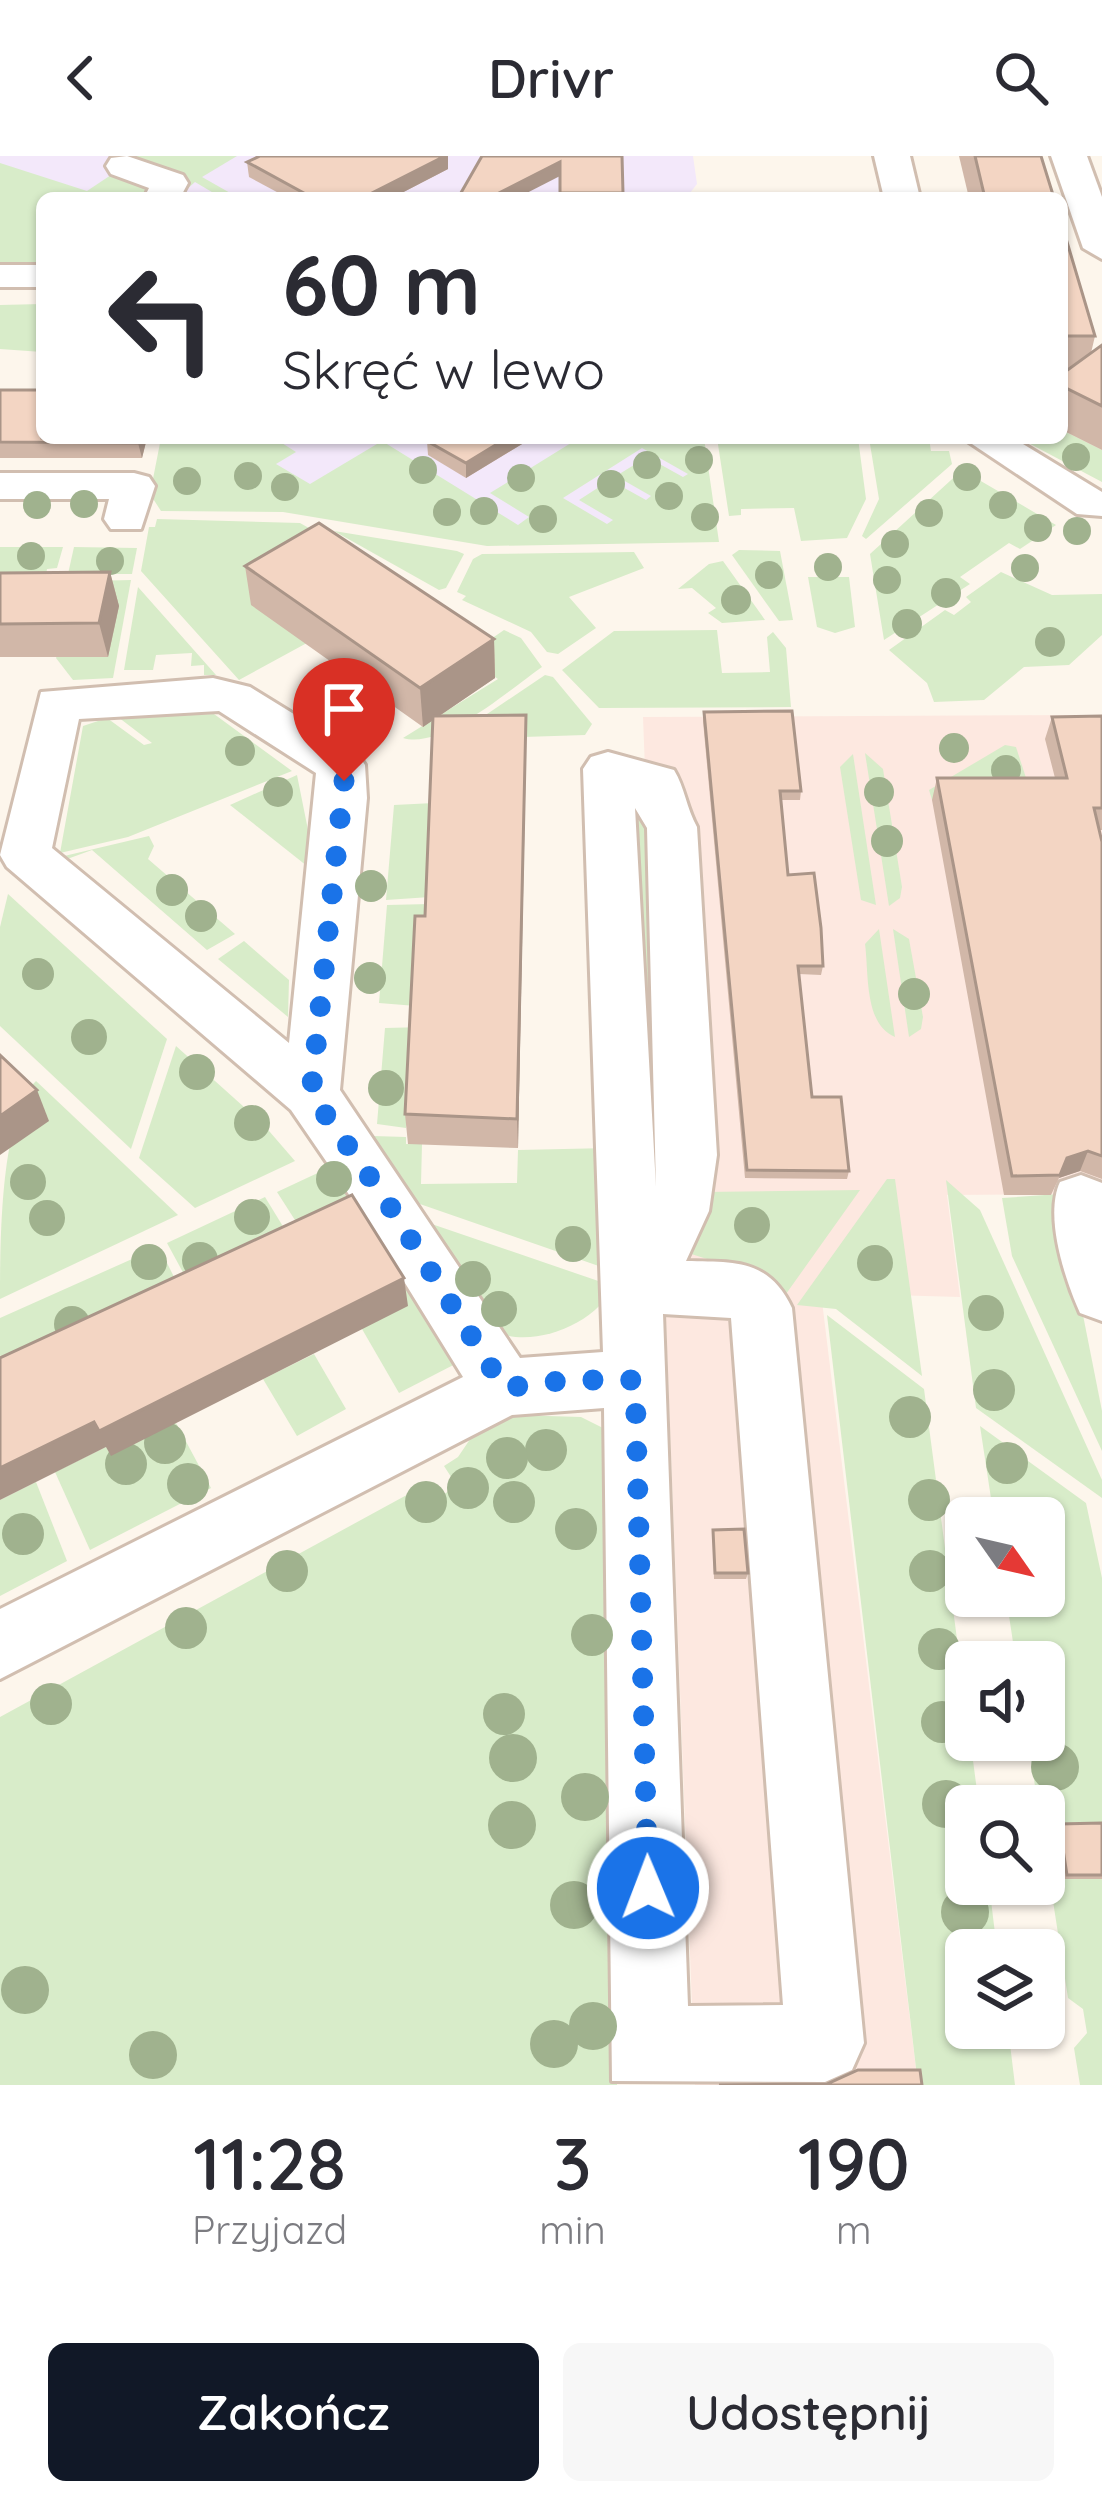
<!DOCTYPE html>
<html lang="pl">
<meta charset="utf-8">
<style>
body{margin:0;font-family:Quicksand,sans-serif;background:#f7f7f7;color:#2b2b33;height:100vh;display:flex;flex-direction:column;font-size:45px;white-space:nowrap}
*{box-sizing:border-box;margin:0}
p{font-size:39px;color:#7c7c81}
.icon{flex:none;width:66px;height:66px;fill:none;stroke:currentColor;stroke-width:2;stroke-linecap:round;stroke-linejoin:round}
.map{position:relative;height:1929px;overflow:hidden}
.sheet{display:flex;flex-direction:column;background:#fff;flex:1}
.sheet>*{flex:none}
.guide{position:absolute;left:36px;top:36px;width:1032px;height:252px;border-radius:18px;box-shadow:0 3px 9px #0004;background:#fff;color:#2b2b33;overflow:hidden}
.needle{width:78px;rotate:124deg}
.fabs{position:absolute;left:945px;top:1341px;display:grid;gap:24px}
.fabs a{display:grid;place-items:center;width:120px;height:120px;border-radius:18px;background:#fff;box-shadow:0 3px 9px #0004;font-size:60px}
.pin{position:absolute;display:grid;place-items:center;width:102px;height:102px;color:#fff;margin:-123px -51px;border-radius:50% 50% 50% 0;rotate:-45deg;box-shadow:0 0 12px #0007}
.pin .icon{rotate:45deg}
.me{position:absolute;width:132px;margin:-66px;rotate:359deg;stroke-linejoin:round;filter:drop-shadow(0 0 9px #0008)}
.turn{display:flex;align-items:center;gap:42px;height:252px;padding:0 48px;font-size:54px}
.turn .icon{width:156px;height:156px;stroke-width:2.5}
.turn b{display:block;font-size:84px;line-height:102px}
.eta{display:flex;justify-content:space-evenly;align-items:center;height:204px;text-align:center}
.eta b{font-size:72px;font-weight:600;line-height:84px}
.button{display:flex;gap:24px;margin-top:auto;padding:24px 48px}
.button a{flex:1;height:138px;border-radius:18px;background:#111827;color:#fff;font-size:48px;font-weight:600;line-height:138px;text-align:center}
.button a+a{background:#f7f7f7;color:#2b2b33}
header{display:flex;justify-content:space-between;align-items:center;height:156px;padding:0 48px;background:#fff;font-size:54px;font-weight:600}
.map>svg:first-child{display:block}
.commercial{fill:#fde8e0}
.education{fill:#f3e8fa}
.green{fill:#d8ecc9;fill-rule:evenodd}
.lines{fill:none;stroke-linecap:round;stroke-linejoin:round}
.minor-casing{stroke:#d1beb0;stroke-width:6}
.minor{fill:#fff;fill-rule:evenodd}
.tree{fill:#a0b28e}
.wall{fill:#d1b7a8}
.shaded-wall{fill:#aa9588}
.building{fill:#f3d5c3;stroke:#aa9588;stroke-width:3}
.route{stroke:#1a73e8;stroke-width:21;stroke-dasharray:0 37.8}
</style>
<header><svg class="icon" aria-label="back" viewBox="0 0 24 24"><path d="M15 5l-7 7 7 7"/></svg>Drivr<svg class="icon" aria-label="search" viewBox="0 0 24 24"><circle cx="10" cy="10" r="6"/><path d="M15 15l6 6"/></svg></header>
<div class="map">
<svg width="1102" height="1929" viewBox="0 0 1102 1929">
<rect width="100%" height="100%" fill="#fdf6ec"/>
<path class="commercial" d="M1102,559v479l-155,1 13,102 -139,-4 97,792h-223l-52,-1368z"/>
<g class="education">
<path d="M0,0h693l4,28 -11,14h-644l-42,56z"/>
<path d="M183,282h521l9,95 -234,6 -70,-44 -238,2z"/>
</g>
<g class="green">
<path d="M137,0h100l-35,21 37,21h-17l-27,-16 -18,16 -49,-36z"/>
<path d="M0,7l87,28 33,-22 43,13 -8,16h-113v71h-42z"/>
<path d="M42,148v48l-42,-3v-44z"/>
<path d="M1062,274l40,20v32l-83,-44h43z"/>
<path d="M161,282h113l22,14 -20,12 34,20 72,-43 136,84 11,-8 -39,-24 89,-55h125l15,104 -232,4 -204,-34 -122,-1 -11,-17zM642,292l46,26 -5,3 -36,-20 -31,19 35,20 -5,4 -36,-20 -31,20 34,20 -6,4 -44,-26z"/>
<path d="M717,282h141l8,61 -19,39 -46,3 -7,-33 -53,1v6l-12,1z"/>
<path d="M869,282h60l2,13h18l3,13 -86,75 -4,-3 17,-37z"/>
<path d="M962,314l94,55 -36,24 -11,-6 -49,34 10,7 -86,56 -14,-86z"/>
<path d="M157,363l143,4 129,73 -124,48 -66,36 -98,-109 8,-44h6z"/>
<path d="M334,375l123,20 7,3 -18,34 -7,2z"/>
<path d="M0,391h63l-6,21 -10,1 -3,18 -44,24z"/>
<path d="M74,391l63,1 -5,26h-64z"/>
<path d="M739,394l41,1 13,69 -14,1 -47,-66z"/>
<path d="M634,396l10,16 -75,29 27,31 -38,26 -11,-2 -16,-20 -69,-32 4,-4 -9,-4 16,-33 9,-5z"/>
<path d="M723,405l42,59 -43,3 -14,-10 8,-5 -24,-20 -14,1 31,-25z"/>
<path d="M1001,416l51,23 50,-1v41l-33,30 -45,2 -40,33 -50,2 -7,-19 -38,-33 56,-40 9,5 17,-13 -5,-5z"/>
<path d="M808,421h41l6,50 -20,6 -18,-6z"/>
<path d="M131,424l-18,98 -40,2 -17,-22 34,-77z"/>
<path d="M138,431l78,88h-12v-10l-13,1 1,-13 -36,2 -3,15h-29z"/>
<path d="M419,470l72,13 13,-9 17,8 21,29c-33,23 -100,83 -139,71l95,-59z"/>
<path d="M717,474l5,43 48,-1 -3,-35 6,-5 13,16 5,59 -192,1 -37,-38 52,-39z"/>
<path d="M545,519l8,2 39,47 -7,11 -122,4 -4,-6z"/>
<path d="M214,558l78,57 -164,66 -68,16 23,-127 24,-8 37,27 8,-2 -34,-26z"/>
<path d="M1005,589l11,2 12,37 -96,16 -3,-10z"/>
<path d="M865,597l18,16 19,118 -2,11 -11,8z"/>
<path d="M853,598l23,151 -15,-5 -21,-133z"/>
<path d="M297,619l17,85 -7,6 -77,-61z"/>
<path d="M627,634l18,1 19,379 -13,62z"/>
<path d="M434,647l-4,94 -44,3 8,-95z"/>
<path d="M149,680l5,10 -6,13 87,75 -28,16 -115,-100 -33,12 1,-5z"/>
<path d="M8,738l159,145 -36,110 -131,-123v-99z"/>
<path d="M430,748l-14,102 -37,-3 8,-98z"/>
<path d="M879,773l16,108c-31,-13 -26,-63 -30,-93z"/>
<path d="M893,773l16,10 14,78 -2,12 -12,8z"/>
<path d="M244,785l45,39 -1,37 -70,-58z"/>
<path d="M426,871l-20,101 -29,-4 8,-96z"/>
<path d="M176,890l87,78 32,37 -100,47 -56,-50z"/>
<path d="M36,925l142,134 -178,84c0,-57 0,-182 36,-218z"/>
<path d="M373,980l33,1v7h16l-1,40 96,-1 1,-33 91,-2 7,124 -199,-69z"/>
<path d="M339,1007l40,58 -61,35 -41,-64z"/>
<path d="M887,1023h8l27,197 -86,-67 -39,-4z"/>
<path d="M946,1024l34,30 122,270v18l-126,-90z"/>
<path d="M860,1034l-79,111 -55,-36 -41,-13 18,-60z"/>
<path d="M1059,1038l43,217v40l-90,-195 -10,-58z"/>
<path d="M265,1041l33,54 -100,49 -31,-57z"/>
<path d="M417,1063l196,67c-15,37 -80,63 -116,46z"/>
<path d="M159,1091l29,58 -177,73 -11,-23v-37z"/>
<path d="M399,1095l66,108 -66,34 -37,-64z"/>
<path d="M827,1159l97,74 55,417h-13v78h23l8,66h-31v78h42l7,57h-97z"/>
<path d="M314,1198l32,55 -49,27 -34,-57z"/>
<path d="M515,1259l66,2 28,14 16,462 -8,192h-617v-368l414,-226 11,15 32,-20 -13,-20 14,-9 21,-31z"/>
<path d="M176,1267l35,65 -121,62 -35,-78 51,-25z"/>
<path d="M980,1270l106,77 16,75v507h-22l-6,-37 13,-15 -4,-24 -15,-11 -24,-155v-37h-6l-10,-66h16v-78h-28l-10,-66h38v-78h-50z"/>
<path d="M36,1326l31,79 -67,35v-96z"/>
</g>
<g class="lines">
<g class="minor-casing">
<g id="minor">
<path d="M127,0l56,19 5,8 -8,15h-36l5,-10 -38,-14 -5,-8 5,-8z"/>
<path d="M874,0h36l10,42h-36z"/>
<path d="M1051,0h36l15,41v62l-19,-11z"/>
<rect x="0" y="109" width="42" height="22"/>
<path d="M963,282h50l89,54v24l-25,-2z"/>
<path d="M0,317h134l15,4 6,9 -14,43h-30l-7,-10 5,-20h-109z"/>
<path d="M213,522l37,9 107,66 8,12 2,33 -27,292 180,268 83,-6 -20,-583 8,-12 17,-5 66,18c11,18 12,37 23,57l20,328 -8,56 -23,50c49,1 83,-2 106,47l72,735 -12,27 -27,12 -213,-1 -8,-673 -92,7 -512,264v-70l463,-232 -100,-162 -72,-105 -284,-243 -7,-12 41,-163zM219,555l97,62 -27,270 -237,-195 27,-129zM635,652l12,20 9,359zM663,1158l68,4 52,687 -95,1z"/>
<path d="M1081,1019l21,8v138l-22,-8c-15,-33 -36,-97 -20,-131z"/>
</g>
</g>
<use href="#minor" class="minor"/>
</g>
<g class="tree">
<circle cx="1076" cy="301" r="14"/>
<circle cx="699" cy="304" r="14"/>
<circle cx="647" cy="309" r="14"/>
<circle cx="423" cy="314" r="14"/>
<circle cx="248" cy="320" r="14"/>
<circle cx="967" cy="321" r="14"/>
<circle cx="521" cy="322" r="14"/>
<circle cx="187" cy="325" r="14"/>
<circle cx="611" cy="328" r="14"/>
<circle cx="285" cy="331" r="14"/>
<circle cx="669" cy="340" r="14"/>
<circle cx="84" cy="348" r="14"/>
<circle cx="37" cy="349" r="14"/>
<circle cx="1003" cy="349" r="14"/>
<circle cx="484" cy="355" r="14"/>
<circle cx="447" cy="356" r="14"/>
<circle cx="929" cy="357" r="14"/>
<circle cx="705" cy="361" r="14"/>
<circle cx="543" cy="363" r="14"/>
<circle cx="1038" cy="372" r="14"/>
<circle cx="1077" cy="375" r="14"/>
<circle cx="895" cy="388" r="14"/>
<circle cx="31" cy="400" r="14"/>
<circle cx="110" cy="405" r="14"/>
<circle cx="828" cy="411" r="14"/>
<circle cx="1025" cy="412" r="14"/>
<circle cx="769" cy="419" r="14"/>
<circle cx="887" cy="424" r="14"/>
<circle cx="946" cy="437" r="15"/>
<circle cx="736" cy="444" r="15"/>
<circle cx="907" cy="468" r="15"/>
<circle cx="1050" cy="486" r="15"/>
<circle cx="954" cy="592" r="15"/>
<circle cx="240" cy="595" r="15"/>
<circle cx="1006" cy="614" r="15"/>
<circle cx="278" cy="636" r="15"/>
<circle cx="879" cy="636" r="15"/>
<circle cx="887" cy="685" r="16"/>
<circle cx="371" cy="730" r="16"/>
<circle cx="172" cy="734" r="16"/>
<circle cx="201" cy="760" r="16"/>
<circle cx="38" cy="818" r="16"/>
<circle cx="370" cy="822" r="16"/>
<circle cx="914" cy="838" r="16"/>
<circle cx="89" cy="881" r="18"/>
<circle cx="197" cy="916" r="18"/>
<circle cx="386" cy="932" r="18"/>
<circle cx="252" cy="967" r="18"/>
<circle cx="334" cy="1023" r="18"/>
<circle cx="28" cy="1026" r="18"/>
<circle cx="252" cy="1061" r="18"/>
<circle cx="47" cy="1062" r="18"/>
<circle cx="752" cy="1069" r="18"/>
<circle cx="573" cy="1088" r="18"/>
<circle cx="200" cy="1104" r="18"/>
<circle cx="149" cy="1106" r="18"/>
<circle cx="875" cy="1107" r="18"/>
<circle cx="473" cy="1123" r="18"/>
<circle cx="499" cy="1153" r="18"/>
<circle cx="986" cy="1157" r="18"/>
<circle cx="72" cy="1168" r="18"/>
<circle cx="994" cy="1234" r="21"/>
<circle cx="910" cy="1261" r="21"/>
<circle cx="165" cy="1287" r="21"/>
<circle cx="546" cy="1294" r="21"/>
<circle cx="507" cy="1302" r="21"/>
<circle cx="1007" cy="1307" r="21"/>
<circle cx="126" cy="1308" r="21"/>
<circle cx="188" cy="1328" r="21"/>
<circle cx="468" cy="1332" r="21"/>
<circle cx="929" cy="1344" r="21"/>
<circle cx="426" cy="1346" r="21"/>
<circle cx="514" cy="1346" r="21"/>
<circle cx="576" cy="1373" r="21"/>
<circle cx="23" cy="1378" r="21"/>
<circle cx="287" cy="1415" r="21"/>
<circle cx="930" cy="1415" r="21"/>
<circle cx="186" cy="1472" r="21"/>
<circle cx="592" cy="1479" r="21"/>
<circle cx="939" cy="1493" r="21"/>
<circle cx="51" cy="1548" r="21"/>
<circle cx="504" cy="1558" r="21"/>
<circle cx="942" cy="1566" r="21"/>
<circle cx="513" cy="1602" r="24"/>
<circle cx="1055" cy="1611" r="24"/>
<circle cx="585" cy="1641" r="24"/>
<circle cx="946" cy="1648" r="24"/>
<circle cx="512" cy="1669" r="24"/>
<circle cx="574" cy="1749" r="24"/>
<circle cx="965" cy="1756" r="24"/>
<circle cx="25" cy="1834" r="24"/>
<circle cx="593" cy="1870" r="24"/>
<circle cx="554" cy="1888" r="24"/>
<circle cx="153" cy="1899" r="24"/>
</g>
<g class="wall">
<path d="M622,0l1,42h-63v-22l-102,22z"/>
<path d="M959,0h82l13,42h-85z"/>
<path d="M247,6l201,7 -56,29h-104l-39,-21z"/>
<path d="M1062,69l33,111 -4,17 11,-8v105l-40,-20z"/>
<path d="M0,234l147,48 -5,20h-142z"/>
<path d="M532,282l-66,40 -38,-23 -1,-14z"/>
<path d="M245,410l249,73 1,39 -56,38 87,-1 -8,433 -110,-4 -3,-30 20,-198 8,-196 -10,7 -172,-122z"/>
<path d="M110,416l9,34 -11,51h-108v-84z"/>
<path d="M704,556l97,79 -1,9h-19l7,75 35,91 -2,9 -22,-1 13,123 37,74 -2,8 -102,-1 -42,-457z"/>
<path d="M1102,560v114h-3l3,13v336l-22,-8 -21,7 -8,17h-47l-72,-395 5,-22h118l-10,-39 7,-22z"/>
<path d="M713,1374l35,43 -2,6h-32z"/>
<path d="M1102,1667v56h-39l-8,-51 4,-4z"/>
</g>
<g class="shaded-wall">
<path d="M445,0h3v13l-56,29h-30z"/>
<path d="M560,6v14l-43,22h-28z"/>
<path d="M139,282h8l-5,20 -4,-15z"/>
<path d="M507,282h25l-66,40v-15z"/>
<path d="M110,416l9,34 -11,51 -9,-34z"/>
<path d="M494,483l1,39 -72,49 -3,-39z"/>
<path d="M526,559v33l-8,400 -1,-29z"/>
<path d="M37,934l12,31 -49,34v-39z"/>
<path d="M1088,995l-8,20 -21,7 8,-20z"/>
<path d="M404,1122l4,28 -297,150 -5,-9 -106,53v-32l94,-46z"/>
</g>
<g class="building">
<path d="M260,0h185l-83,42h-49l-66,-36z"/>
<path d="M482,0h140l1,37h-63v-31l-71,36h-31z"/>
<path d="M975,0h66l13,42h-69z"/>
<path d="M1062,69l33,111h-33z"/>
<path d="M1102,189v61l-40,-20v-12z"/>
<path d="M0,234h42v48h97l-1,5 -138,-1z"/>
<path d="M431,282h76l-41,25 -39,-22z"/>
<path d="M319,367l175,116 -74,49 -175,-122z"/>
<path d="M110,416l-11,51 -99,1v-51z"/>
<path d="M792,555l9,80h-21l8,84 26,-2 7,55 2,38h-25l14,131h29l8,74 -102,-1 -43,-458z"/>
<path d="M526,559l-9,404 -112,-5 10,-198h10l8,-200z"/>
<path d="M1102,560v92h-8l8,34v314l-14,-5 -21,7 -7,17 -48,1 -75,-398h130l-15,-61z"/>
<path d="M0,899l37,35 -37,26z"/>
<path d="M352,1039l52,83 -305,153 -5,-9 -94,46v-110z"/>
<path d="M744,1373l4,44h-33l-2,-43z"/>
<path d="M1102,1667v52h-35l-8,-51z"/>
<path d="M858,1914h62l2,15h-203l108,-1z"/>
</g>
<g class="lines">
<path class="route" d="M344,625l-33,313 73,103 120,191 64,-8h67l13,508"/>
</g>
</svg>
<div class="fabs">
<a><svg class="needle" viewBox="-14 -14 28 28"><path d="M0-13l5 13h-10z" fill="#e53935"/><path d="M0 13l5-13h-10z" fill="#7c7c81"/></svg></a>
<a><svg class="icon" aria-label="sound" viewBox="0 0 24 24"><path d="M4 9h4l5-4v14l-5-4H4zM17 9q2 3 0 6"/></svg></a>
<a><svg class="icon" aria-label="search" viewBox="0 0 24 24"><circle cx="10" cy="10" r="6"/><path d="M15 15l6 6"/></svg></a>
<a><svg class="icon" aria-label="layers" viewBox="0 0 24 24"><path d="M12 4l9 5-9 5-9-5zM3 14l9 5 9-5"/></svg></a>
</div>
<div class="pin" style="left:344px;top:625px;background:#d93025"><svg class="icon" aria-label="arrive" viewBox="0 0 24 24"><path d="M6 21V4h12l-3 4 3 4H6"/></svg></div>
<svg class="me" style="left:648px;top:1732px" viewBox="-20 -20 40 40"><circle r="17" fill="#1a73e8" stroke="#fff" stroke-width="3"/><path d="M0-11L8 9 0 5-8 9z" fill="#fff"/></svg>
<div class="guide">
<div class="turn"><svg class="icon" aria-label="left" viewBox="0 0 24 24"><path d="M17 20v-9H6M10 6l-5 5 5 5"/></svg><div><b>60 m</b>Skręć w lewo</div></div>
</div>
</div>
<section class="sheet">
<div class="eta">
<div><b>11:28</b><p>Przyjazd</p></div>
<div><b>3</b><p>min</p></div>
<div><b>190</b><p>m</p></div>
</div>
<div class="button"><a>Zakończ</a><a>Udostępnij</a></div>
</section>
